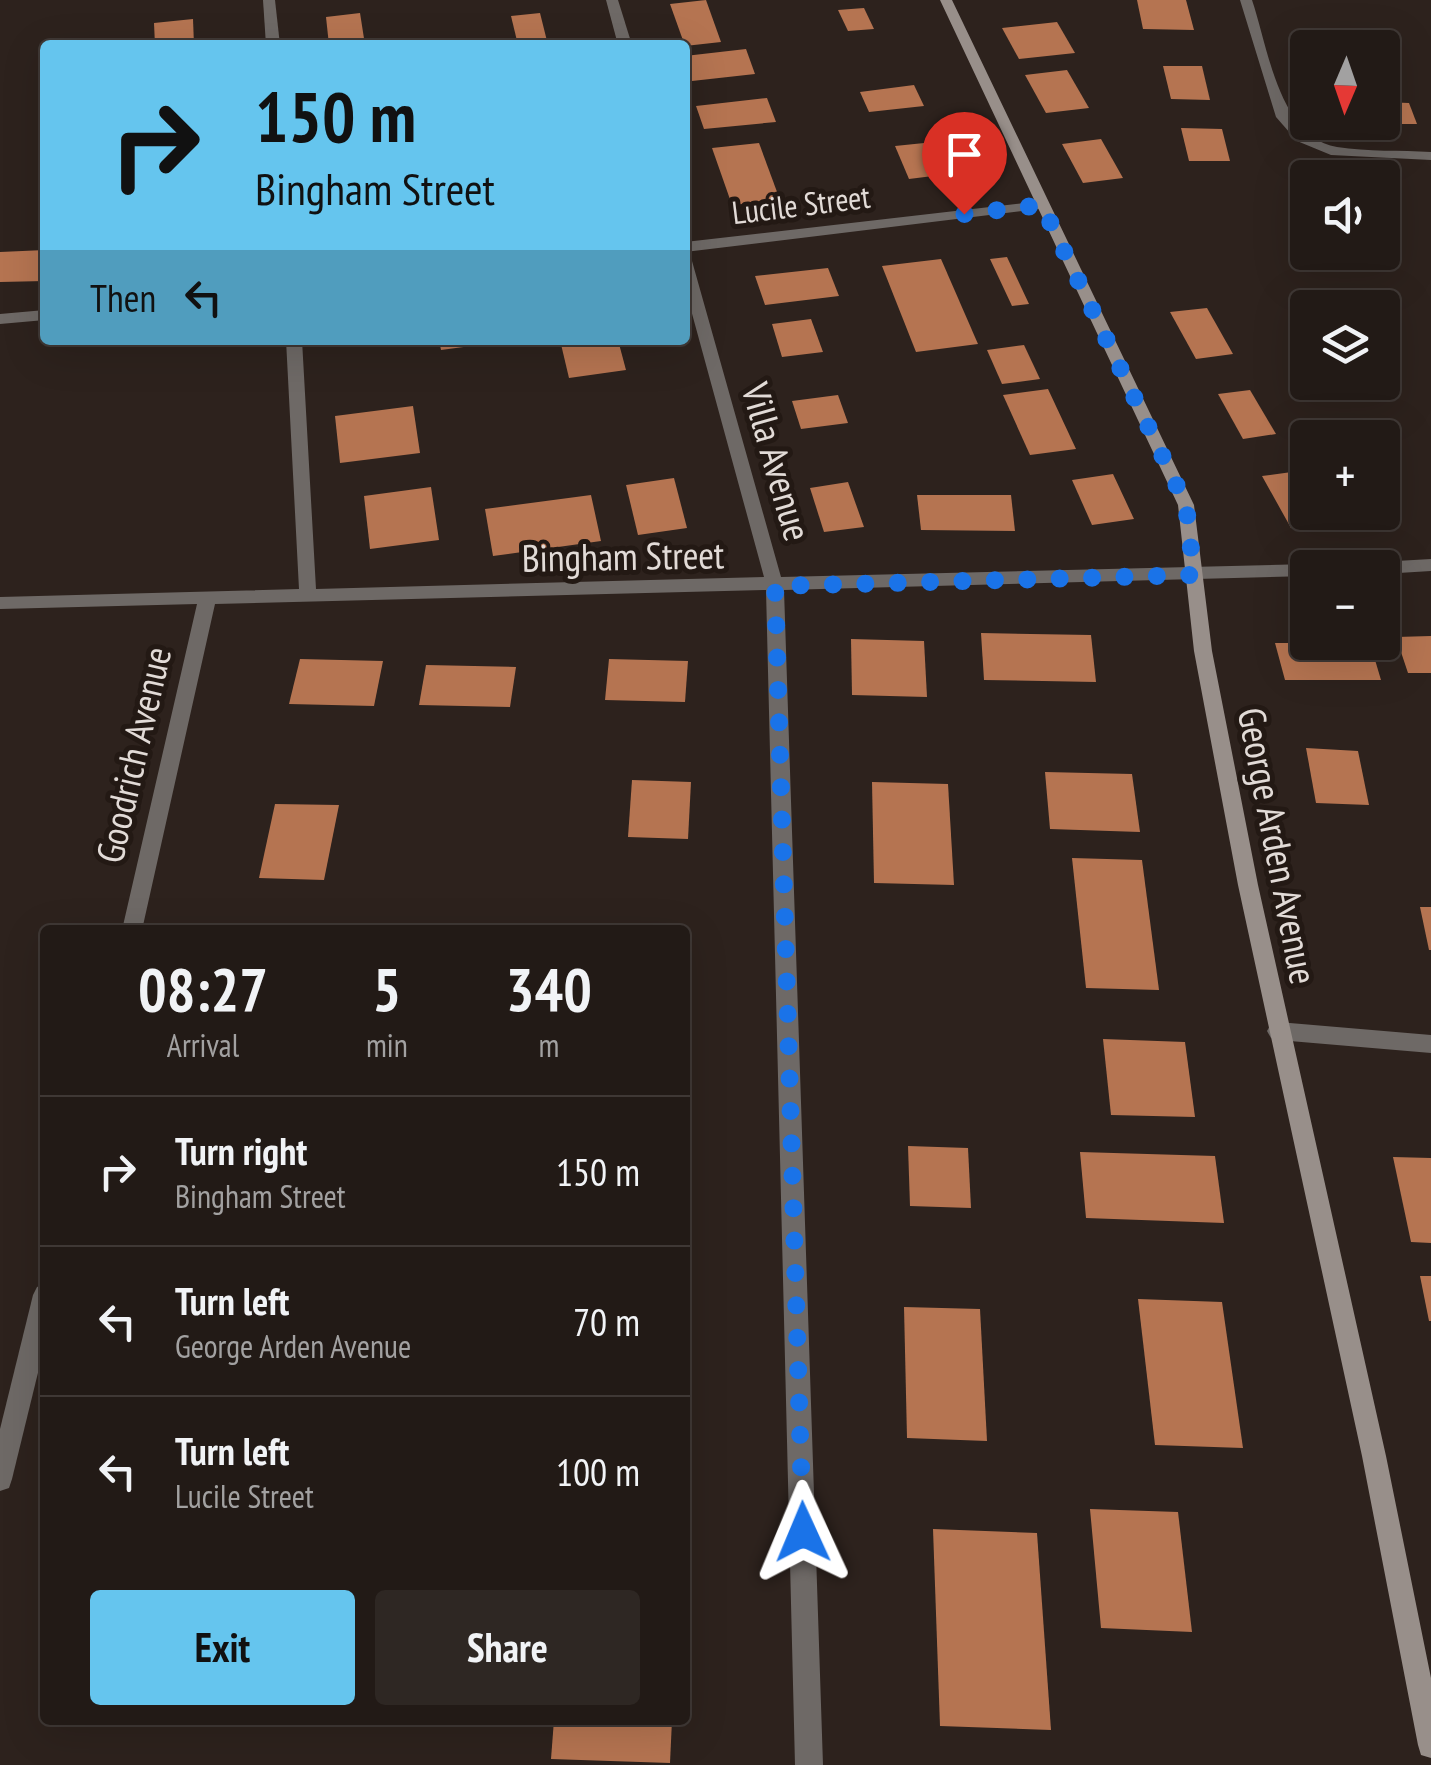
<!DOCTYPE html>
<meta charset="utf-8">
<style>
body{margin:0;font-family:"PT Sans Narrow",sans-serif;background:#2e2723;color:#f1f3f6;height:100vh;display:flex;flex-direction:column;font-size:38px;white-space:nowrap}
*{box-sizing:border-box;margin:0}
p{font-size:32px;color:#a2a1a1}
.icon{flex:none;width:55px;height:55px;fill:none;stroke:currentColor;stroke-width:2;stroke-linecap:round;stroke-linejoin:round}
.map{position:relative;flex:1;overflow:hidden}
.sheet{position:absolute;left:40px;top:925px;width:650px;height:800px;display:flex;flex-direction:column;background:#221a16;border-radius:10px;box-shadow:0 10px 40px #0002,0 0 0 2px #3f3835}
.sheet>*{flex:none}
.banner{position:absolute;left:40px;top:40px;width:650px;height:305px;border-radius:10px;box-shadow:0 10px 40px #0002,0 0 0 2px #3f3835;background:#65c5ee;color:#111;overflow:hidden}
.needle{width:65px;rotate:182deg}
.buttons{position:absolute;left:1290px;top:30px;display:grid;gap:20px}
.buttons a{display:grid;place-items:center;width:110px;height:110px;border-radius:10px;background:#221a16;box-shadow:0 10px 40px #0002,0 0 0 2px #3f3835;font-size:50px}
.pin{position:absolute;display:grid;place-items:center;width:85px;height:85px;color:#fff;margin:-102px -42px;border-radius:50% 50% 50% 0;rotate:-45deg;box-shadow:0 0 10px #0007}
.pin .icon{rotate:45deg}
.me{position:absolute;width:110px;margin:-55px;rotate:359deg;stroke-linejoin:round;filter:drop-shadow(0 0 8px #0008)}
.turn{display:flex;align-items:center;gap:35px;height:210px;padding:0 50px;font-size:45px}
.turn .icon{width:130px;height:130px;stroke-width:2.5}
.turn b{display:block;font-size:70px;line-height:85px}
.then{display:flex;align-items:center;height:95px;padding:0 50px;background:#0003;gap:20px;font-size:38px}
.eta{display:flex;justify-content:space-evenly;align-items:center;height:170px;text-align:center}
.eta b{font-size:60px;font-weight:600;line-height:70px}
.button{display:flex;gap:20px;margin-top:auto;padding:20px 50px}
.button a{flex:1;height:115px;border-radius:10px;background:#65c5ee;color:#111;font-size:40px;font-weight:600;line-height:115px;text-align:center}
.button a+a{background:#2e2723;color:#f1f3f6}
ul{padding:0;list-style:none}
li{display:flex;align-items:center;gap:30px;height:150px;padding:0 50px;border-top:2px solid #3f3835}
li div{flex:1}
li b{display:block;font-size:38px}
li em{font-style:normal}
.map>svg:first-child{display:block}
.building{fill:#b57451}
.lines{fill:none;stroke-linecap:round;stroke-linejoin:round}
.street{fill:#6e6966;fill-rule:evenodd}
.secondary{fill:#988f8a;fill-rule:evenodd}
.route{stroke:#1a73e8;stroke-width:18;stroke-dasharray:0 32.4}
.labels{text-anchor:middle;stroke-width:10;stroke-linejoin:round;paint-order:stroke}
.far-street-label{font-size:32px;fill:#e2dbd7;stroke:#231914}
.street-label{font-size:38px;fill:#e2dbd7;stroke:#231914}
</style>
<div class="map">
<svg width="1431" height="1765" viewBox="0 0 1431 1765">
<rect width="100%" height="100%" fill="#2d221d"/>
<g class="building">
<path d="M706,0l15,42 -36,4 -15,-42z"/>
<path d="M1137,0h49l8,30 -51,-1z"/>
<path d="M864,8l10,21 -26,2 -10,-21z"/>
<path d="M360,13l5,32h-36l-3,-28z"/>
<path d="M540,13l8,32h-30l-7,-29z"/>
<path d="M193,19l1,26h-39l-1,-22z"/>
<path d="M1057,22l18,31 -56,6 -17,-31z"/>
<path d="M1309,32l45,1 5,15h-45z"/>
<path d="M746,49l9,25 -63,7 -7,-25z"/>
<path d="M1163,66h39l8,34 -39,-1z"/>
<path d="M1067,70l22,38 -43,5 -21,-38z"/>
<path d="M914,85l10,21 -55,6 -9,-20z"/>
<path d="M767,98l9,24 -72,7 -8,-23z"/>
<path d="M1382,102l27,1 8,21h-35z"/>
<path d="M1181,128l41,1 8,32h-41z"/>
<path d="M1101,139l22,39 -40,5 -21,-39z"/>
<path d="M934,142l15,32 -40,5 -14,-33z"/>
<path d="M759,143l21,57 -48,5 -20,-57z"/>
<path d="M45,250v31l-45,1v-30z"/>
<path d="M1007,257l22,47 -17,2 -22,-47z"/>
<path d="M941,259l37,85 -62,8 -34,-86z"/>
<path d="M828,268l11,28 -74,9 -10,-29z"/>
<path d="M1207,308l26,46 -37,5 -26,-47z"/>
<path d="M811,319l12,33 -41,5 -10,-33z"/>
<path d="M439,340h62v2l-60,8z"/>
<path d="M560,340h58l8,30 -57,8z"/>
<path d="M1024,345l16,34 -38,5 -15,-34z"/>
<path d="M1048,389l28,60 -46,6 -27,-60z"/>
<path d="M1250,390l26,44 -33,5 -25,-45z"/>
<path d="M838,395l10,28 -47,6 -9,-28z"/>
<path d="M413,406l7,47 -80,10 -5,-47z"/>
<path d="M1299,471l9,14v27h15l6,11 -38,5 -29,-52z"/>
<path d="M1113,474l21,45 -42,6 -20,-45z"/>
<path d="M674,478l13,50 -49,7 -12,-50z"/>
<path d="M848,482l16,45 -40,5 -14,-44z"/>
<path d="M431,487l8,53 -69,9 -6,-53z"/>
<path d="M591,495l10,46 -108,15 -8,-47z"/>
<path d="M917,495h94l4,36 -94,-1z"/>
<path d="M981,633l110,2 5,47 -112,-2z"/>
<path d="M1431,636v37h-23l-12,-36z"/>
<path d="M851,639l73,2 3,56 -75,-2z"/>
<path d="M1275,643h95l11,37h-96z"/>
<path d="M300,659l83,2 -9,45 -85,-2z"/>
<path d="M609,659l79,2 -3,41 -80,-2z"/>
<path d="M426,665l90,2 -6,40 -91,-2z"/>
<path d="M1306,748l52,3 11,54 -53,-2z"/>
<path d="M1045,772l87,2 8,58 -90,-3z"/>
<path d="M632,780l59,2 -3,57 -60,-2z"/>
<path d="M872,782l76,2 6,101 -80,-2z"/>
<path d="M275,804l64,1 -15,75 -65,-2z"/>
<path d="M1072,858l70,2 17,130 -73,-2z"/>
<path d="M1420,907h11v43h-2z"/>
<path d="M1103,1039l82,3 10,75 -84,-2z"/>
<path d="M908,1146l60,2 3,60 -61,-2z"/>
<path d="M1080,1152l135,4 9,67 -138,-5z"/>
<path d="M1393,1157l38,1v85l-20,-1z"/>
<path d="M1420,1276h11v45h-2z"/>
<path d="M1138,1299l84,3 21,146 -88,-3z"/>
<path d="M904,1307l76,2 7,132 -80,-3z"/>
<path d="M1090,1509l88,3 14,120 -91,-4z"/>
<path d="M933,1529l104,4 14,197 -111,-4z"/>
<path d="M554,1720h118l-2,43 -119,-4z"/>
</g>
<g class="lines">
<g class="street">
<path d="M263,0h12l5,45h-14z"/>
<path d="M606,0h12l14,45h-14z"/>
<path d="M1240,0h12c16,47 27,138 85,147 31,5 63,3 94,5v8l-100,-5 -34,-14 -21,-24z"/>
<path d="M1042,201l5,1v6l-362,44v-10z"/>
<path d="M685,256l7,5 89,316 527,-13 7,4h-7v8l-524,14 39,1175h-28l-29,-1175 -551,14 -73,326h-20l75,-326 -197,5v-12l299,-8 -13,-249h16l14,249 448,-12 -79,-289z"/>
<path d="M45,310v10l-45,4v-10z"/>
<path d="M1431,559v12l-49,3v-6h-11l8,-6z"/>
<path d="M1278,1022l153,13v18l-153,-13 -7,-2 -4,-7 4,-7z"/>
<path d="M45,1284v60l-33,135 -3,9 -9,3v-62l33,-134 4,-8z"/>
</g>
<path class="secondary" d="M940,0h12l242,505 18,146 46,234 128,571 45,222v80l-10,-3 -3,-10 -56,-289 -124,-571 -44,-234 -16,-146z"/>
</g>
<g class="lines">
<path class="route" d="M803,1532l-28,-946 419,-11 -8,-70 -144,-300 -78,9"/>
</g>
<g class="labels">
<g class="far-street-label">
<text transform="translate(801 205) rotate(-7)" y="11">Lucile Street</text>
</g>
<g class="street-label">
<text transform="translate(776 462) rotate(74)" y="13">Villa Avenue</text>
<text transform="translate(623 557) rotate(-1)" y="13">Bingham Street</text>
<text transform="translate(134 755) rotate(-77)" y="13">Goodrich Avenue</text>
<text transform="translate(1277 846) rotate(79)" y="13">George Arden Avenue</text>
</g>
</g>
</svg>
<div class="buttons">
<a><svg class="needle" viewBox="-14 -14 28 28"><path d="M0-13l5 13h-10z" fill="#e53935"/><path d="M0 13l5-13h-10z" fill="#a2a1a1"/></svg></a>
<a><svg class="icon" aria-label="sound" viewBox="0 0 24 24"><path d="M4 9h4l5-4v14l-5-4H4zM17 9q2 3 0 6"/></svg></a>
<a><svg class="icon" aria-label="layers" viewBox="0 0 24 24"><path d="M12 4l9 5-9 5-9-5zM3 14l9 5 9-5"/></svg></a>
<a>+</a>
<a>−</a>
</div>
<div class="pin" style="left:964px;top:214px;background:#d93025"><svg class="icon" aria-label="arrive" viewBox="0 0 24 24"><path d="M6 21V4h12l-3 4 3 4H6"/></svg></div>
<svg class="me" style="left:803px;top:1532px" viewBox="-20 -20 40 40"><path d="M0-17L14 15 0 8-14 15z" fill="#1a73e8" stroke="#fff" stroke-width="4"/></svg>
<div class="banner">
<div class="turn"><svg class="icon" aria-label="right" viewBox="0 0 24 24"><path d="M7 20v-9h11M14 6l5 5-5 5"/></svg><div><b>150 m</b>Bingham Street</div></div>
<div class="then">Then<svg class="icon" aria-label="left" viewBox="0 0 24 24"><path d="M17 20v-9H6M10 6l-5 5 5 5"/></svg></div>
</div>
<section class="sheet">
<div class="eta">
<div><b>08:27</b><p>Arrival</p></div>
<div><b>5</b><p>min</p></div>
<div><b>340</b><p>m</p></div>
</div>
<ul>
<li><svg class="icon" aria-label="right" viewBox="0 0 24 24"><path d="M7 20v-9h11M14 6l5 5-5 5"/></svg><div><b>Turn right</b><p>Bingham Street</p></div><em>150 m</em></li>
<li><svg class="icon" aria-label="left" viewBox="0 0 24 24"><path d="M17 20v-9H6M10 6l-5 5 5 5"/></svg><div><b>Turn left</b><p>George Arden Avenue</p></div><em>70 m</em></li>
<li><svg class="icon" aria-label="left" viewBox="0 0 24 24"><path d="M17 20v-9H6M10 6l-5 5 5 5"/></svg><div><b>Turn left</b><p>Lucile Street</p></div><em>100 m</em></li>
</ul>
<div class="button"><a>Exit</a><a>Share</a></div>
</section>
</div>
